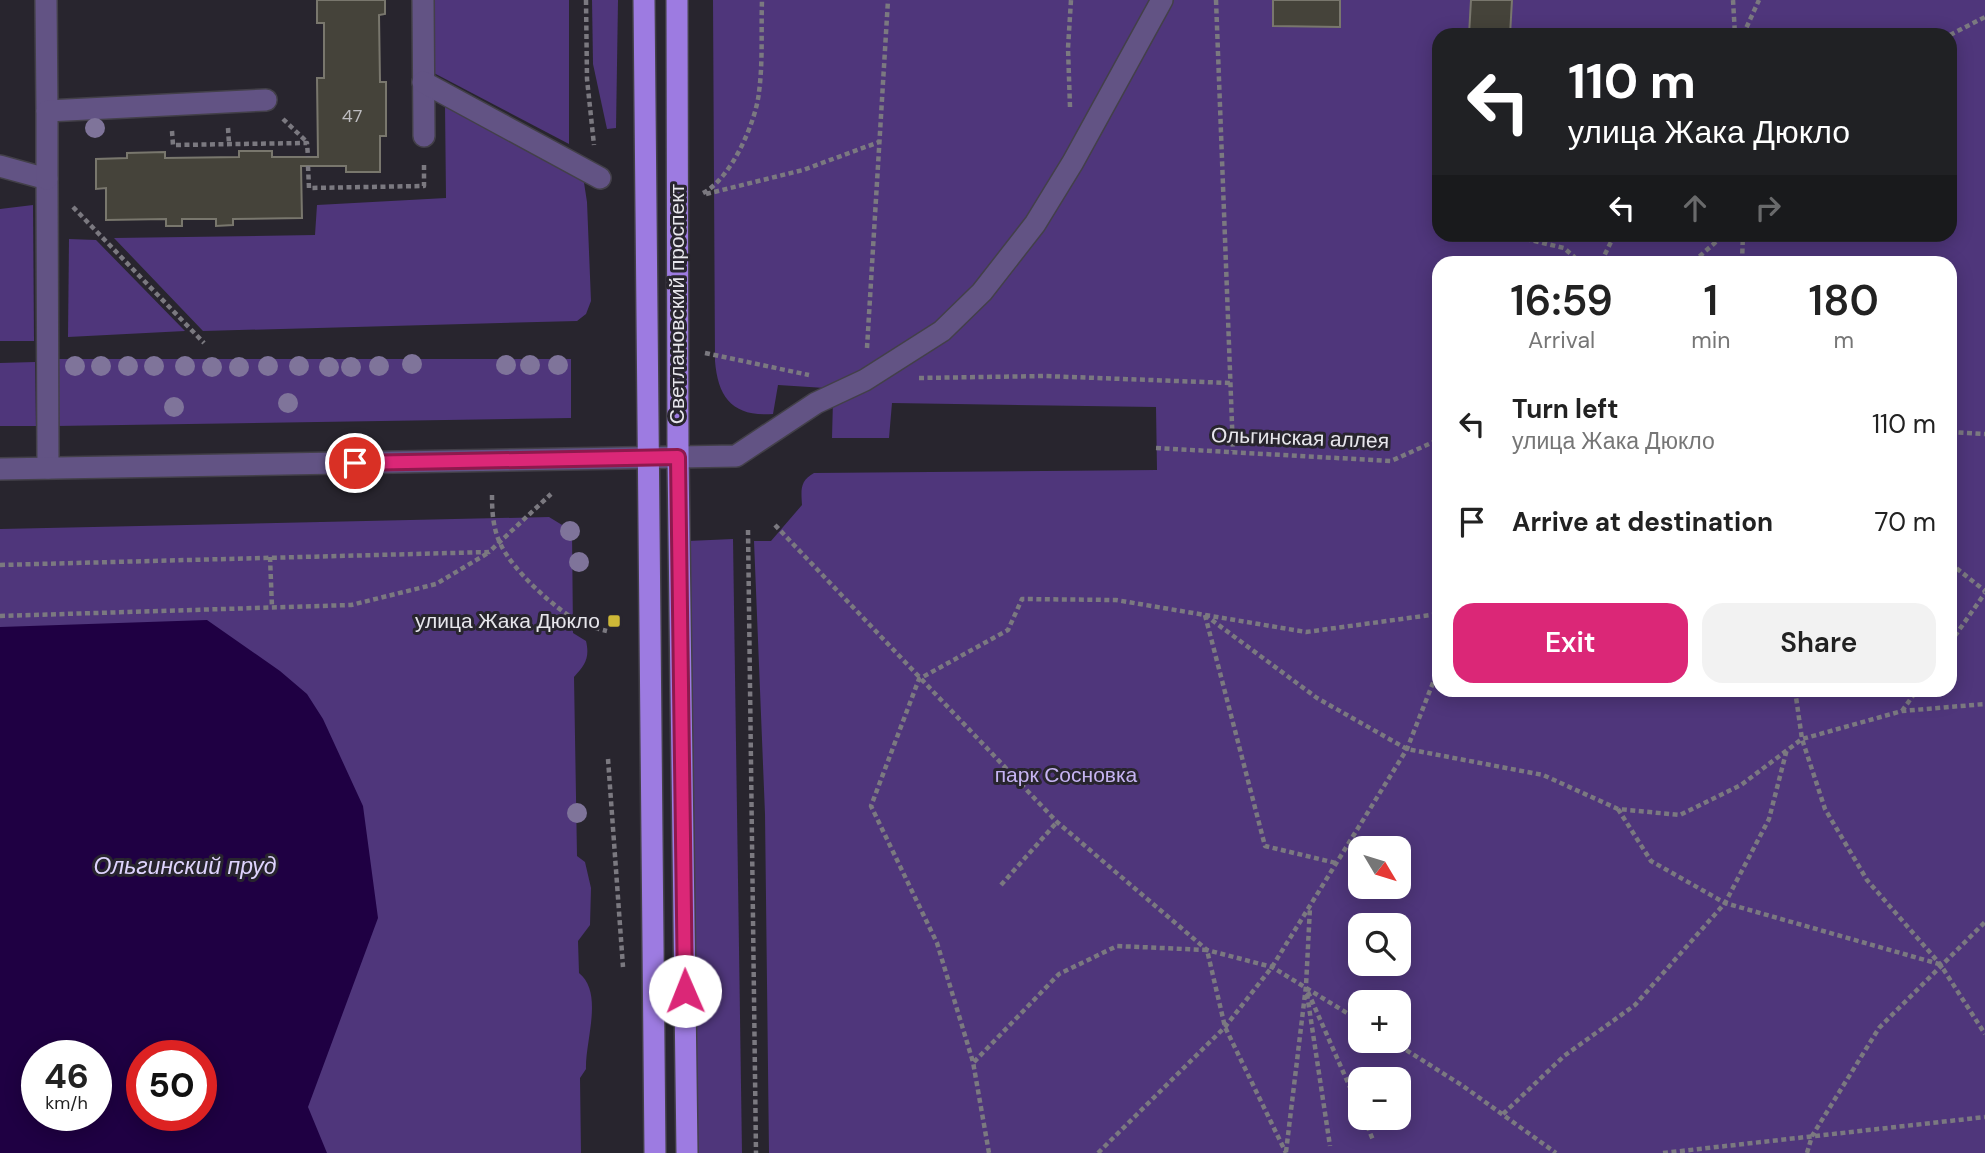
<!DOCTYPE html>
<meta charset="utf-8">
<style>
body{margin:0;font-family:"DM Sans",sans-serif;background:#f2f2f2;color:#222;height:100vh;display:flex;flex-direction:column;font-size:26px;white-space:nowrap}
*{box-sizing:border-box;margin:0}
p{font-size:23px;color:#767676}
.icon{flex:none;width:38px;height:38px;fill:none;stroke:currentColor;stroke-width:2;stroke-linecap:round;stroke-linejoin:round}
.map{position:relative;flex:1;overflow:hidden}
.drawer{position:absolute;left:1432px;top:256px;width:525px;height:441px;display:flex;flex-direction:column;background:#fff;border-radius:21px;box-shadow:0 4px 18px #0003}
.drawer>*{flex:none}
.banner{position:absolute;left:1432px;top:28px;width:525px;height:214px;border-radius:21px;box-shadow:0 4px 18px #0003;background:#202124;color:#fff;overflow:hidden}
.needle{width:46px;rotate:128deg}
.tools{position:absolute;left:1348px;top:836px;display:grid;gap:14px}
.tools a{display:grid;place-items:center;width:63px;height:63px;border-radius:14px;background:#fff;box-shadow:0 4px 18px #0003;font-size:35px}
.speed{position:absolute;left:21px;top:1040px;display:flex;gap:14px;font-size:35px;font-weight:700;text-align:center}
.speed>*{display:grid;place-content:center;width:91px;height:91px;border-radius:50%;background:#fff;box-shadow:0 4px 18px #0003;line-height:1}
.speed small{font-size:18px;font-weight:400}
.speed .limit{border:10px solid #d22;background:#fff;color:#111}
.pin{position:absolute;display:grid;place-items:center;width:60px;height:60px;color:#fff;margin:-30px;border:4px solid #fff;border-radius:50%;box-shadow:0 2px 7px #0007}
.me{position:absolute;width:77px;margin:-38px;rotate:359deg;stroke-linejoin:round;filter:drop-shadow(0 0 5px #0008)}
.turn{display:flex;align-items:center;gap:24px;height:147px;padding:0 21px;font-size:32px}
.turn .icon{width:91px;height:91px;stroke-width:2.5}
.turn b{display:block;font-size:49px;line-height:60px}
.lanes{display:flex;align-items:center;height:66px;padding:0 21px;background:#0003;justify-content:center;gap:35px;direction:ltr}
.lanes .off{opacity:.35}
.eta{display:flex;justify-content:space-evenly;align-items:center;height:119px;text-align:center}
.eta b{font-size:42px;font-weight:600;line-height:49px}
.action{display:flex;gap:14px;margin-top:auto;padding:14px 21px}
.action a{flex:1;height:80px;border-radius:21px;background:#db2777;color:#fff;font-size:28px;font-weight:600;line-height:80px;text-align:center}
.action a+a{background:#f2f2f2;color:#222}
ul{padding:0;list-style:none}
li{display:flex;align-items:center;gap:21px;height:98px;padding:0 21px}
li div{flex:1}
li b{display:block;font-size:26px}
li em{font-style:normal}
.map>svg:first-child{display:block}
.green{fill:#4f367b;fill-rule:evenodd}
.water{fill:#1f0043;fill-rule:evenodd}
.building{fill:#45433a;stroke:#79776d;stroke-width:2}
.lines{fill:none;stroke-linecap:round;stroke-linejoin:round}
.minor-casing{stroke:#434049;stroke-width:24}
.major-casing{stroke:#434049;stroke-width:24}
.path{stroke:#7b7980;stroke-width:4.5;stroke-dasharray:5 3.5;stroke-linecap:butt}
.minor{stroke:#625384;stroke-width:21}
.major{stroke:#9d7be1;stroke-width:21}
.tree{fill:#7f749a}
.route-casing{stroke:#8e194d;stroke-width:18}
.route{stroke:#db2777;stroke-width:12}
.poi-dot{fill:#ceb837;stroke:#28252e;stroke-width:2.5}
.labels{text-anchor:middle;stroke-width:6;stroke-linejoin:round;paint-order:stroke}
.number-label{font-size:18px;fill:#bebdc0}
.street-label{font-size:21px;fill:#e7e6ec;stroke:#28252e}
.poi-label{font-size:21px;fill:#e7e6ec;stroke:#28252e;text-anchor:end}
.park-label{font-size:21px;fill:#c6b4f2;stroke:#28252e}
.water-label{font-size:23px;font-style:italic;fill:#ded3fd;stroke:#28252e}
</style>
<div class="map">
<svg width="1985" height="1153" viewBox="0 0 1985 1153">
<rect width="100%" height="100%" fill="#28252e"/>
<g class="green">
<path d="M432,0h137v144l-137,-72z"/>
<path d="M592,0h26l-2,128 -9,1 -14,-65z"/>
<path d="M713,0h1272v1153h-1216l-4,-339 -11,-273h17l31,-36c-1,-16 -2,-24 12,-32l343,-3 -1,-63 -264,-4 -3,35h-57l1,-38 -8,-12 -47,-3 -5,29c-40,3 -55,-16 -58,-53zM1438,35h512v199h-512zM1438,262h512v428h-512zM1360,849h38v38h-38zM1360,926h38v38h-38zM1360,1003h38v38h-38zM1360,1080h38v38h-38z"/>
<path d="M445,105l138,71 4,26 4,99 -5,13 -9,7 -374,10 -89,-93 201,-3 2,-30 129,-7z"/>
<path d="M33,205l1,136h-34v-132z"/>
<path d="M69,239l27,1 89,91 -117,6z"/>
<path d="M56,359h515v59l-515,8z"/>
<path d="M35,362l1,64h-36v-63z"/>
<path d="M549,517l23,14 1,102 13,8c4,17 -1,24 -12,36l3,179 8,6 6,26 -1,37 -12,16 1,32c25,20 6,68 7,96l-6,9 1,75h-581v-624zM37,1055h59v60h-59zM142,1055h59v60h-59z"/>
<path d="M733,539l9,614h-46l-8,-612z"/>
</g>
<path class="water" d="M207,620l73,51 27,23 16,25 40,87 15,112 -70,189 19,46h-327v-526zM37,1055h59v60h-59zM201,1055v60h-59v-60z"/>
<g class="building">
<path d="M317,0h68v14l-6,1 1,67h6v54h-6v36h-34v-6h-45l1,52 -69,1v6l-17,1v-7h-34v7h-16v-7l-60,1v-32l-10,1v-30l31,-1v-5l38,-1v6l74,-1v-6h33v6h46l-1,-79h7v-55h-7z"/>
<path d="M1273,0h67v27l-67,-1z"/>
<path d="M1471,0h41l-2,35h-41z"/>
</g>
<g class="lines">
<g class="minor-casing">
<g id="minor">
<path d="M46,0l1,111"/>
<path d="M423,0l1,136"/>
<path d="M423,82l177,96"/>
<path d="M0,166l47,13 1,289"/>
<path d="M47,179v-68l219,-11"/>
<path d="M0,469l736,-13 80,-53 49,-23 77,-49 40,-39 53,-68 38,-62 89,-162"/>
</g>
</g>
<g class="major-casing">
<g id="major">
<path d="M644,0l11,1153"/>
<path d="M677,0l1,457 9,696"/>
</g>
</g>
<g class="path">
<path d="M586,0l1,79 7,66"/>
<path d="M1216,0l17,451"/>
<path d="M1733,0l2,35"/>
<path d="M1743,35l16,-35"/>
<path d="M1950,35l35,-18"/>
<path d="M1070,107l-2,-59 3,-48"/>
<path d="M283,119l24,23"/>
<path d="M228,128l1,16"/>
<path d="M172,131l1,14 134,-2 1,14"/>
<path d="M1950,150h1"/>
<path d="M308,166l1,22 115,-2v-24"/>
<path d="M703,193c28,-14 53,-71 56,-101 4,-30 2,-62 3,-92"/>
<path d="M706,194l97,-24 76,-28"/>
<path d="M73,207l131,136"/>
<path d="M1509,235l55,13 16,14"/>
<path d="M1601,262l14,-28"/>
<path d="M1693,262l32,-28"/>
<path d="M1742,262l1,-28"/>
<path d="M867,348l21,-348"/>
<path d="M705,353l104,22"/>
<path d="M919,378l126,-2 185,7"/>
<path d="M1950,432l35,2"/>
<path d="M1156,448l235,13 47,-21"/>
<path d="M492,495c0,17 1,33 8,48 12,27 56,67 81,80 8,4 18,6 26,8"/>
<path d="M775,525l282,297 150,128 65,17 88,54"/>
<path d="M748,530l8,623"/>
<path d="M270,557l2,50"/>
<path d="M1950,563l35,28"/>
<path d="M0,565l489,-13 62,-58"/>
<path d="M1205,615l112,83 90,51 136,26 75,34 62,6 61,-30 61,-46 100,-28 83,-7"/>
<path d="M1205,615l60,231 71,17"/>
<path d="M0,616l351,-11 85,-21 52,-31"/>
<path d="M1950,643l35,-50"/>
<path d="M1795,690l7,49 23,70 42,71 73,84 45,70"/>
<path d="M1902,711l15,-21"/>
<path d="M608,759l15,208"/>
<path d="M1618,809l33,52 74,42 214,61"/>
<path d="M1001,885l56,-63"/>
<path d="M1308,992l52,118"/>
<path d="M1307,994l23,152"/>
<path d="M1392,1041l71,45 93,67"/>
<path d="M974,1062l85,-88 58,-28 90,4 18,77 61,126"/>
<path d="M1503,1114l61,-58 71,-51 90,-102 44,-84 18,-70"/>
<path d="M1364,1118l9,22"/>
<path d="M1286,1152l20,-166 4,-79"/>
<path d="M989,1153l-16,-91 -36,-119 -66,-137 48,-127 89,-49 14,-31 94,1 190,32 132,-18"/>
<path d="M1098,1153l127,-126 47,-60 135,-218 31,-79"/>
<path d="M1663,1153l322,-36"/>
<path d="M1807,1153l5,-17 67,-108 106,-106"/>
</g>
<use href="#minor" class="minor"/>
<use href="#major" class="major"/>
</g>
<g class="tree">
<circle cx="95" cy="128" r="10"/>
<circle cx="412" cy="364" r="10"/>
<circle cx="506" cy="365" r="10"/>
<circle cx="530" cy="365" r="10"/>
<circle cx="558" cy="365" r="10"/>
<circle cx="75" cy="366" r="10"/>
<circle cx="101" cy="366" r="10"/>
<circle cx="128" cy="366" r="10"/>
<circle cx="154" cy="366" r="10"/>
<circle cx="185" cy="366" r="10"/>
<circle cx="268" cy="366" r="10"/>
<circle cx="299" cy="366" r="10"/>
<circle cx="379" cy="366" r="10"/>
<circle cx="212" cy="367" r="10"/>
<circle cx="239" cy="367" r="10"/>
<circle cx="329" cy="367" r="10"/>
<circle cx="351" cy="367" r="10"/>
<circle cx="288" cy="403" r="10"/>
<circle cx="174" cy="407" r="10"/>
<circle cx="570" cy="531" r="10"/>
<circle cx="579" cy="562" r="10"/>
<circle cx="577" cy="813" r="10"/>
</g>
<g class="lines">
<g class="route-casing">
<path id="route" d="M355,463l323,-6 7,534"/>
</g>
<use href="#route" class="route"/>
</g>
<rect class="poi-dot" x="607" y="614" width="14" height="14" rx="3.5"/>
<g class="labels">
<g class="number-label">
<text x="352" y="122">47</text>
</g>
<g class="street-label">
<text transform="translate(677 304) rotate(-90)" y="7">Светлановский проспект</text>
<text transform="translate(1300 438) rotate(2)" y="7">Ольгинская аллея</text>
</g>
<g class="poi-label">
<text x="600" y="628">улица Жака Дюкло</text>
</g>
<g class="park-label">
<text x="1066" y="782">парк Сосновка</text>
</g>
<g class="water-label">
<text x="185" y="874">Ольгинский пруд</text>
</g>
</g>
</svg>
<div class="tools">
<a><svg class="needle" viewBox="-14 -14 28 28"><path d="M0-13l5 13h-10z" fill="#e53935"/><path d="M0 13l5-13h-10z" fill="#767676"/></svg></a>
<a><svg class="icon" aria-label="search" viewBox="0 0 24 24"><circle cx="10" cy="10" r="6"/><path d="M15 15l6 6"/></svg></a>
<a>+</a>
<a>−</a>
</div>
<div class="speed"><div>46<small>km/h</small></div><div class="limit">50</div></div>
<div class="pin" style="left:355px;top:463px;background:#d93025"><svg class="icon" aria-label="arrive" viewBox="0 0 24 24"><path d="M6 21V4h12l-3 4 3 4H6"/></svg></div>
<svg class="me" style="left:685px;top:991px" viewBox="-20 -20 40 40"><circle r="19" fill="#fff"/><path d="M0-13L10 11 0 6-10 11z" fill="#db2777"/></svg>
<div class="banner">
<div class="turn"><svg class="icon" aria-label="left" viewBox="0 0 24 24"><path d="M17 20v-9H6M10 6l-5 5 5 5"/></svg><div><b>110 m</b>улица Жака Дюкло</div></div>
<div class="lanes"><svg class="icon" aria-label="left" viewBox="0 0 24 24"><path d="M17 20v-9H6M10 6l-5 5 5 5"/></svg><svg class="icon off" aria-label="ahead" viewBox="0 0 24 24"><path d="M12 20V5M6 11l6-6 6 6"/></svg><svg class="icon off" aria-label="right" viewBox="0 0 24 24"><path d="M7 20v-9h11M14 6l5 5-5 5"/></svg></div>
</div>
<section class="drawer">
<div class="eta">
<div><b>16:59</b><p>Arrival</p></div>
<div><b>1</b><p>min</p></div>
<div><b>180</b><p>m</p></div>
</div>
<ul>
<li><svg class="icon" aria-label="left" viewBox="0 0 24 24"><path d="M17 20v-9H6M10 6l-5 5 5 5"/></svg><div><b>Turn left</b><p>улица Жака Дюкло</p></div><em>110 m</em></li>
<li><svg class="icon" aria-label="arrive" viewBox="0 0 24 24"><path d="M6 21V4h12l-3 4 3 4H6"/></svg><div><b>Arrive at destination</b></div><em>70 m</em></li>
</ul>
<div class="action"><a>Exit</a><a>Share</a></div>
</section>
</div>
